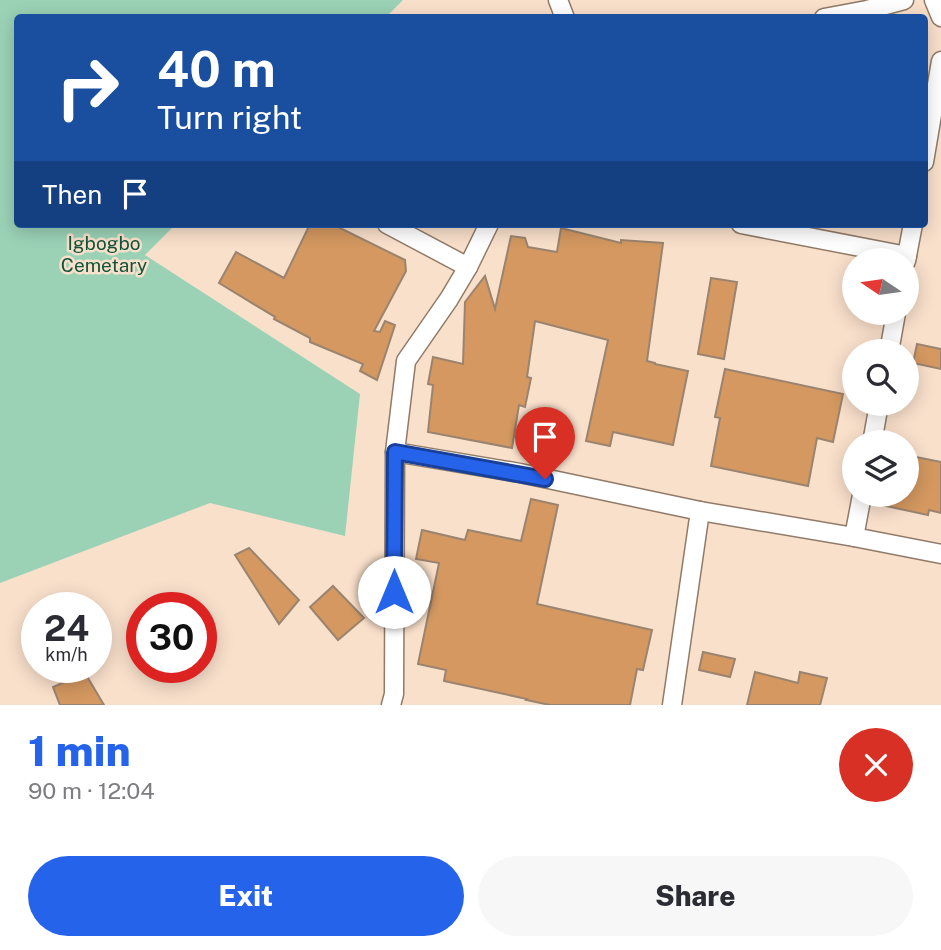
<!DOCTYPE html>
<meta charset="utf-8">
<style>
body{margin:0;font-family:"Public Sans",sans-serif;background:#f7f7f7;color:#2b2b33;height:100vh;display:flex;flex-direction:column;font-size:26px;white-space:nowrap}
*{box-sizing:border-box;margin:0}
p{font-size:23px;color:#7c7c81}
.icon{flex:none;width:38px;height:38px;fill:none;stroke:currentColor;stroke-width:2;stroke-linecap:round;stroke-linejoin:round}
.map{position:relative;height:705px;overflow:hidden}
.details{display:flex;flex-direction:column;background:#fff;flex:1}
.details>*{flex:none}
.banner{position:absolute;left:14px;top:14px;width:914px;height:214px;border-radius:7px;box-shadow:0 4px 18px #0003;background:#1a4fa0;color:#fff;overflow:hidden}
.needle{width:46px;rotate:283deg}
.buttons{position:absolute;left:842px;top:248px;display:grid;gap:14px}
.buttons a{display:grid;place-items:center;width:77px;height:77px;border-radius:50%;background:#fff;box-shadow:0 4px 18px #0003;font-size:35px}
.speed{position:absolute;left:21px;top:592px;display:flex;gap:14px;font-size:35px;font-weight:700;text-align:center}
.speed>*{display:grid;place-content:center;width:91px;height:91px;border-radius:50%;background:#fff;box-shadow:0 4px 18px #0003;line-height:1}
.speed small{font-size:18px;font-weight:400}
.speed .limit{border:10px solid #d22;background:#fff;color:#111}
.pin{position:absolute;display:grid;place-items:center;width:60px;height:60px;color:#fff;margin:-72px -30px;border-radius:50% 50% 50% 0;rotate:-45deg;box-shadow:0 0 7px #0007}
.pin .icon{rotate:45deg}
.me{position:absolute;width:77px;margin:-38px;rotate:0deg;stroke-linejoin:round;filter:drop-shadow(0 0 5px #0008)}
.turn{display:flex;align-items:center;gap:24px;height:147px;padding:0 28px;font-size:32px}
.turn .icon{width:91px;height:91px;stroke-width:2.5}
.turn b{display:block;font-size:49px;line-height:60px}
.then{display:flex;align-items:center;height:66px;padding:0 28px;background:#0003;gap:14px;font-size:26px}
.round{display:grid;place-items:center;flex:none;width:74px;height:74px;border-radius:37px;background:#f7f7f7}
.overview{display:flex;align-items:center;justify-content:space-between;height:119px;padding:0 28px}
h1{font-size:42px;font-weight:800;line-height:52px;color:#2563eb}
.cta{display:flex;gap:14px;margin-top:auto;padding:14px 28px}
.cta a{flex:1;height:80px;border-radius:42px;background:#2563eb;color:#fff;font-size:28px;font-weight:800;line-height:80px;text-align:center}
.cta a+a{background:#f7f7f7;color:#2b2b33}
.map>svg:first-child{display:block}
.green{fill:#9bd2b6}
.building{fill:#d49860;stroke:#9a8470;stroke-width:2}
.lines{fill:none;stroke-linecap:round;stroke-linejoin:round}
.minor-casing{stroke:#917b68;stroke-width:21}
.minor{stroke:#fff;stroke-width:18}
.route-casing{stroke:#184099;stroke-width:18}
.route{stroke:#2563eb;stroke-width:12}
.labels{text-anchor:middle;stroke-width:5;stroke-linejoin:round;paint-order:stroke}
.park-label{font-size:19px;fill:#10543a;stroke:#f9e0cb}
</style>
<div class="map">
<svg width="941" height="705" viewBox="0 0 941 705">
<rect width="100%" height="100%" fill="#f9e0cb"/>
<path class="green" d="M0,0h403l-18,18h-367v206h158l-31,31 215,139 -15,142 -135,-33 -210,80z"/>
<g class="building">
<path d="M310,224h22l73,36 1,11 -32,60 6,1 5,-11 10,4 -18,55 -17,-9 3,-7 -53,-22v-4l-36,-19 1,-2 -56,-34 17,-31 48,26z"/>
<path d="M561,228l60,15v-3l42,3 -16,118 8,2v1l33,7 -15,74 -60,-13 -3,14 -24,-5 22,-101 -73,-19 -8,56 4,1 -6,29 -6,-2 -7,43 -84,-16 5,-47 -5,-1 5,-27 30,7 2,-62 20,-26 10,33 16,-73 14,2 3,9 29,5z"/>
<path d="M711,278l26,4 -13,77 -26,-5z"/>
<path d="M917,344l24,5v20l-28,-6z"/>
<path d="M725,369l118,25 -10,48 -16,-4 -9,48 -97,-20 9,-48 -5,-1z"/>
<path d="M906,455l35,7v51l-12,-3 -1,5 -56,-12 1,-8h33z"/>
<path d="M531,499l27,6 -21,99 115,26 -9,40 -6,-1 -7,36h-80l-24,-5 1,-1 -83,-18 2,-11 -28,-6 21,-101 -23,-4 6,-29 43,10 3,-10 53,11z"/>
<path d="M249,548l50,52 -20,24 -44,-69z"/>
<path d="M333,586l31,32 -26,22 -28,-33z"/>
<path d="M703,652l32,7 -5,18 -31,-7z"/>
<path d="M755,672l43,11 2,-11 27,6 -7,27h-73z"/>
<path d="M85,673l19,32h-44l-7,-18z"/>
</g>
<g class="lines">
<g class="minor-casing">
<g id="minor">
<path d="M558,0l7,18"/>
<path d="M934,0l7,17"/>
<path d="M824,18l43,-8 37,-10"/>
<path d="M924,162l17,-101"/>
<path d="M387,224l81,43"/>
<path d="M741,224l166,32"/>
<path d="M906,261l7,-37"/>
<path d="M889,352l7,-39"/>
<path d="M872,443l7,-39"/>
<path d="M395,452l125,21 180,38 154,26 8,-42"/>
<path d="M854,537l87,17"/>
<path d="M391,705l3,-11 1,-242 11,-91 43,-62 19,-32 21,-43"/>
<path d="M672,705l28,-194"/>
</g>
</g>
<use href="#minor" class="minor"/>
</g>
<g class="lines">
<g class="route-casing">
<path id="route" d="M394,592l1,-140 150,27"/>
</g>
<use href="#route" class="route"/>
</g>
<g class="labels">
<g class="park-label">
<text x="104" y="250">Igbogbo<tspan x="104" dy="22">Cemetary</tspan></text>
</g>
</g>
</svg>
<div class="buttons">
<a><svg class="needle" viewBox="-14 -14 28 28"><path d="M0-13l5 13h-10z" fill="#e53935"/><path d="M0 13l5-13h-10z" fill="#7c7c81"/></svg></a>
<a><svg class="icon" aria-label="search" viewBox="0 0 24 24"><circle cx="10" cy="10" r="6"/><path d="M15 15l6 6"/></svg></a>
<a><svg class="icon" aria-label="layers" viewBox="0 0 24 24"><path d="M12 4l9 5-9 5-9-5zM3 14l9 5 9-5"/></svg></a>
</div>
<div class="speed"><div>24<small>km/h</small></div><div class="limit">30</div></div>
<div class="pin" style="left:545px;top:479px;background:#d93025"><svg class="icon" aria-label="arrive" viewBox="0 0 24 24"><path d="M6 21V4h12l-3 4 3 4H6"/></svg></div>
<svg class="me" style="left:394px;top:592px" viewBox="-20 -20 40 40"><circle r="19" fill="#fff"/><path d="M0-13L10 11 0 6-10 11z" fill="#2563eb"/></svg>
<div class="banner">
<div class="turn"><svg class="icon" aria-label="right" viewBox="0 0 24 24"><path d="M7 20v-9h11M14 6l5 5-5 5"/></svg><div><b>40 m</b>Turn right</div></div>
<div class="then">Then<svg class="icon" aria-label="arrive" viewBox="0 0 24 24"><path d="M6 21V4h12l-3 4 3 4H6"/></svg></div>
</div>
</div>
<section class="details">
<div class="overview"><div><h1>1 min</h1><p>90 m · 12:04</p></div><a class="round" style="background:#d93025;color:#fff"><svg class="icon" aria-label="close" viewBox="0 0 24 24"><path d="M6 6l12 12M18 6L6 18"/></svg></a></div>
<div class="cta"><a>Exit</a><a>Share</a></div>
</section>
